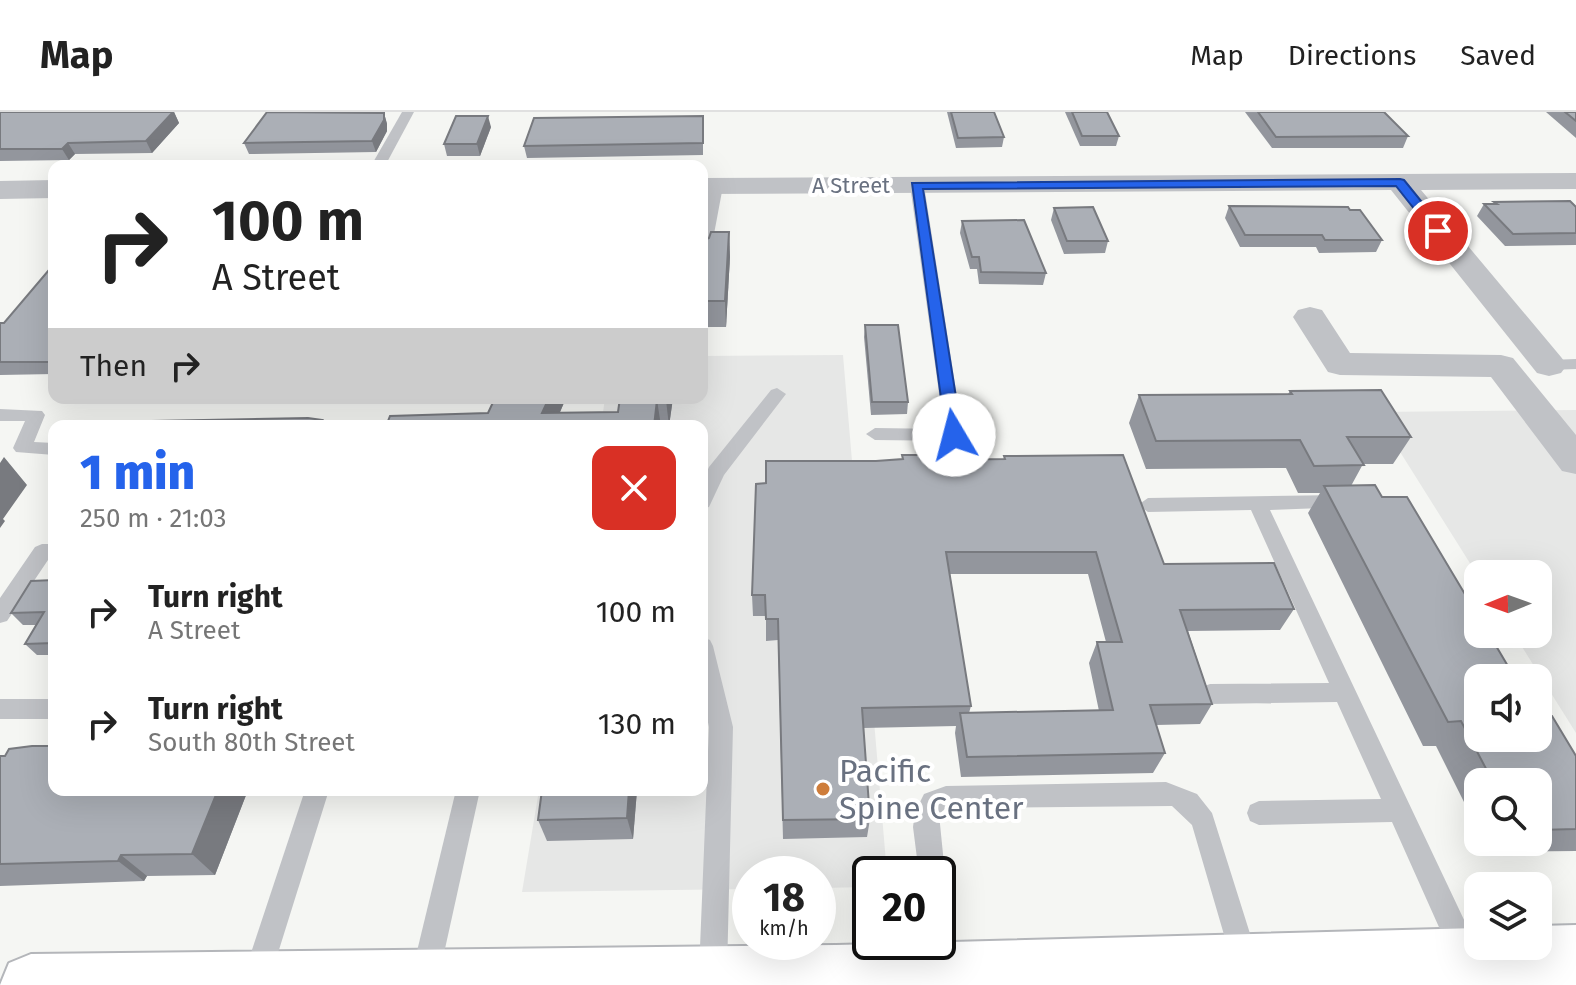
<!DOCTYPE html>
<meta charset="utf-8">
<style>
body{margin:0;font-family:"Fira Sans",sans-serif;background:#f2f2f2;color:#222;height:100vh;display:flex;flex-direction:column;font-size:30px;white-space:nowrap}
*{box-sizing:border-box;margin:0}
p{font-size:26px;color:#767676}
.icon{flex:none;width:44px;height:44px;fill:none;stroke:currentColor;stroke-width:2;stroke-linecap:round;stroke-linejoin:round}
.map{position:relative;flex:1;overflow:hidden}
.panel{position:absolute;left:48px;top:308px;width:660px;height:376px;display:flex;flex-direction:column;background:#fff;border-radius:16px;box-shadow:0 8px 32px #0002}
.panel>*{flex:none}
.guide{position:absolute;left:48px;top:48px;width:660px;height:244px;border-radius:16px;box-shadow:0 8px 32px #0002;background:#fff;color:#222;overflow:hidden}
.needle{width:52px;rotate:269deg}
.controls{position:absolute;left:1464px;top:448px;display:grid;gap:16px}
.controls a{display:grid;place-items:center;width:88px;height:88px;border-radius:16px;background:#fff;box-shadow:0 8px 32px #0002;font-size:40px}
.speed{position:absolute;left:732px;top:744px;display:flex;gap:16px;font-size:40px;font-weight:700;text-align:center}
.speed>*{display:grid;place-content:center;width:104px;height:104px;border-radius:50%;background:#fff;box-shadow:0 8px 32px #0002;line-height:1}
.speed small{font-size:20px;font-weight:400}
.speed .limit{border:4px solid #111;border-radius:12px;background:#fff;color:#111}
.pin{position:absolute;display:grid;place-items:center;width:68px;height:68px;color:#fff;margin:-34px;border:4px solid #fff;border-radius:50%;box-shadow:0 2px 8px #0007}
.me{position:absolute;width:88px;margin:-44px;rotate:352deg;stroke-linejoin:round;filter:drop-shadow(0 0 6px #0008)}
.turn{display:flex;align-items:center;gap:28px;height:168px;padding:0 32px;font-size:36px}
.turn .icon{width:104px;height:104px;stroke-width:2.5}
.turn b{display:block;font-size:56px;line-height:68px}
.then{display:flex;align-items:center;height:76px;padding:0 32px;background:#0003;gap:16px;font-size:30px}
.round{display:grid;place-items:center;flex:none;width:84px;height:84px;border-radius:16px;background:#f2f2f2}
.headline{display:flex;align-items:center;justify-content:space-between;height:136px;padding:0 32px}
h1{font-size:48px;font-weight:800;line-height:60px;color:#2563eb}
ul{padding:0;list-style:none}
li{display:flex;align-items:center;gap:24px;height:112px;padding:0 32px}
li div{flex:1}
li b{display:block;font-size:30px}
li em{font-style:normal}
header{display:flex;align-items:center;gap:48px;box-sizing:border-box;height:112px;padding:0 40px;background:#fff;border-bottom:2px solid #e0e0e0}
header strong{font-size:38px}
nav{display:flex;gap:44px;margin-inline-start:auto;font-size:28px}
.map>svg:first-child{display:block}
.built{fill:#e6e7e6}
.lines{fill:none;stroke-linecap:round;stroke-linejoin:round}
.primary-casing{stroke:#b4b6ba;stroke-width:4}
.lane{fill:#c0c2c6;fill-rule:evenodd}
.street{fill:#c0c2c6;fill-rule:evenodd}
.primary{fill:#fff;fill-rule:evenodd}
.wall{fill:#93969d;fill-rule:evenodd}
.shaded-wall{fill:#787a7f}
.building{fill:#abafb6;stroke:#787a7f;stroke-width:2}
.route{fill:#2563eb;stroke:#184099;stroke-width:2}
.poi-dot{fill:#ce7d3b;stroke:#fff;stroke-width:3}
.labels{text-anchor:middle;stroke-width:8;stroke-linejoin:round;paint-order:stroke}
.far-street-label{font-size:22px;fill:#697180;stroke:#fff}
.near-poi-label{font-size:32px;fill:#697180;stroke:#fff;text-anchor:start}
</style>
<header>
<strong>Map</strong>
<nav><a>Map</a><a>Directions</a><a>Saved</a></nav>
</header>
<div class="map">
<svg width="1576" height="873" viewBox="0 0 1576 873">
<rect width="100%" height="100%" fill="#f5f6f3"/>
<g class="built">
<path d="M843,243l44,519h-17v13l-52,1v-14h-68v15l-228,3 17,-102h163v-364h-101l4,-28h97v-42z"/>
<path d="M1576,298v323l-62,-99h24v-60l-60,2 -103,-164z"/>
</g>
<g class="lines">
<g class="primary-casing">
<path id="primary" d="M1576,813v60h-1576l9,-22 22,-9 805,-9 642,-17v18h60v-20z"/>
</g>
<g class="lane">
<path d="M402,0h12l-29,54h-14z"/>
<path d="M917,69l7,4 39,250 -9,6 -79,-1 -9,-6 9,-6 69,1 -34,-244z"/>
<path d="M716,70l7,4 -14,75 -7,4v-38l7,-41z"/>
<path d="M1576,247v10l-27,1 -8,-5 8,-5z"/>
<path d="M777,276l9,6 -62,81 -15,32 -7,2v-27l7,-15 62,-77z"/>
<path d="M0,297l42,2 3,4 -11,27 20,1v12l-38,-3 -3,-4 12,-27h-25z"/>
<path d="M1341,383l10,7 -3,5 -78,3 205,433 4,10 -4,10 -10,4 -10,-4 -63,-141 -133,3 -9,-4 -3,-8 3,-8 9,-4 122,-2 -44,-97 -127,2 -8,-3 -3,-7 3,-7 8,-3 119,-1 -78,-173 -103,2 -10,-7 10,-7z"/>
<path d="M42,432h12v16h-6l-41,61 -7,2v-25l35,-51z"/>
<path d="M702,525l8,3 3,6 20,81 -6,245 -4,10 -8,3 -12,-3 -4,-10 10,-245 -7,-33z"/>
<rect x="0" y="587" width="54" height="20"/>
<path d="M1166,670l31,12 15,19 46,146 -4,10 -10,4 -10,-4 -42,-144 -20,-19 -226,2 -7,6 6,60 -7,10v-10h-19l-6,-47 2,-15 9,-18 22,-8z"/>
<path d="M305,678h24l-61,195h-22l-3,-8z"/>
<path d="M456,678h24l-41,186 -4,9h-20l-4,-9z"/>
<path d="M938,798l9,4c8,17 14,45 7,63l-10,4 -10,-4 -7,-35h11z"/>
</g>
<g class="street">
<path d="M1576,61v16l-155,1 140,167 6,8 -6,8 -12,3 -12,-3 -146,-183 -689,4v-16z"/>
<path d="M54,68v18l-54,1v-18z"/>
<path d="M1310,195l12,3 28,43 151,2 12,3 63,77v39l-14,-3 -71,-94 -151,-2 -12,-3 -35,-55 5,-7z"/>
</g>
<use href="#primary" class="primary"/>
</g>
<g class="wall">
<path d="M0,0h174l5,11 -27,30 -77,1 -6,6 -69,1z"/>
<path d="M947,0h47l10,25 -2,10 -46,1z"/>
<path d="M1065,0h42l12,24 -3,10h-36z"/>
<path d="M1245,0h139l24,24 -5,12h-131z"/>
<path d="M1546,0h30v26z"/>
<path d="M347,1h37l3,11v7l-11,21 -127,2 -5,-11z"/>
<path d="M703,4v39l-176,3 -3,-12z"/>
<path d="M491,15l-11,29h-33l-3,-12z"/>
<path d="M1494,90l82,5v38l-71,1 -28,-30 7,-12h9z"/>
<path d="M1229,94l153,34 -6,12 -57,1 -3,-6h-76l-15,-29z"/>
<path d="M1054,96l54,33 -3,12 -41,1 -13,-34z"/>
<path d="M962,109l84,52 -3,12 -64,-1 -2,-15h-7l-10,-36z"/>
<path d="M729,120l1,25 -4,70h-24v-86z"/>
<path d="M54,152v110l-54,1v-52h4z"/>
<path d="M865,213l43,77 -1,12 -36,1 -7,-78z"/>
<path d="M1290,279l121,46 -18,27h-30l-12,22 127,192 98,78v95l-87,1 -5,-10h54v-60h-60v48l-42,-84h-13l-115,-233 12,-20h-22l-12,-25 -140,1 -17,-46 10,-28 149,-1z"/>
<path d="M566,286l-6,14h58l2,-14h53l-4,28h-520l173,-6 1,2 65,-1 100,-8z"/>
<path d="M902,343l37,5 65,-1v-3l160,108 130,45 -14,21 -92,1 24,73 -12,20 -44,1 9,28 -12,20 -192,4 -6,-44 1,-7 -93,2 7,91 -3,18 -84,2 -5,-199 -12,1v-25h-13l-1,-21 14,-112 110,-22 26,-2zM950,462h138l18,68h-9l-8,21 10,48 -130,2 2,-7z"/>
<path d="M54,468v75h-17l-12,-11 12,-19h-14l-12,-12z"/>
<path d="M0,644h5l243,34 -33,85 -68,1 -3,5 -144,5z"/>
<path d="M637,678l-4,49 -86,2 -9,-21z"/>
</g>
<g class="shaded-wall">
<path d="M174,0l5,11 -27,30 -6,-12z"/>
<path d="M384,1l3,11v7l-11,21 -4,-11z"/>
<path d="M488,4l3,11 -11,29 -3,-12z"/>
<path d="M68,31l7,11 -6,6 -7,-11z"/>
<path d="M729,120l1,25 -4,70 -1,-26z"/>
<path d="M549,286h17l-12,28 -12,-13z"/>
<path d="M666,286h7l-4,28 -3,-26z"/>
<path d="M657,288l4,26h-7z"/>
<path d="M4,345l23,28 -24,34 2,2 -5,7v-65z"/>
<path d="M218,678h30l-33,85 -23,-21z"/>
<path d="M629,678h8l-4,49 -6,-21z"/>
<path d="M121,743l26,21 -3,5 -26,-20z"/>
</g>
<g class="building">
<path d="M0,0h173l-27,29 -78,2 -6,6h-62z"/>
<path d="M267,0l117,1v7l-12,21 -128,2z"/>
<path d="M951,0h43l10,25 -46,1z"/>
<path d="M1072,0h35l12,24h-37z"/>
<path d="M1258,0h126l24,24 -132,1z"/>
<path d="M1565,0h11v9z"/>
<path d="M456,4h32l-11,28h-33z"/>
<path d="M703,4v27l-179,3 10,-28z"/>
<path d="M1570,89l6,6v26l-63,1 -29,-30h13l-3,-2z"/>
<path d="M1229,94l119,1 2,3h10l22,30h-57l-3,-5h-77z"/>
<path d="M1093,95l15,34h-41l-13,-33z"/>
<path d="M1024,108l22,53 -65,-1 -2,-15h-7l-10,-36z"/>
<path d="M711,120h18l-4,69h-23v-60l7,-3z"/>
<path d="M54,152v98h-54v-39h4z"/>
<path d="M865,213h33l10,77h-36z"/>
<path d="M1381,278l30,47h-64l17,28 -50,1 -14,-26 -144,1 -17,-46 153,-1 -2,-3z"/>
<path d="M495,286h54l-7,15 76,-1 2,-14h46v2h-9l-3,26h-505l3,-5 156,-3 14,2 -2,2 68,-1 2,-5 98,-3z"/>
<path d="M902,343h37v5l66,-1 -1,-3 119,-1 41,109 110,-1 20,46 -114,1 32,94 -62,1 15,48 -198,4 -7,-44 153,-3 -16,-68h25l-26,-90h-150l25,154 -109,2 8,111 -87,1 -5,-201h-12l-1,-24h-13l4,-111 10,-1v-22h110l27,-2z"/>
<path d="M1375,373l7,12h25l71,119v18h11l26,44h-37v60h60v-22h14l24,40v73l-38,1v-48h-45l-32,-61 -13,1 -124,-236z"/>
<path d="M54,468v63l-29,1 19,-32 -33,1 20,-32z"/>
<path d="M32,634h22v44h164l-26,64 -71,1 -3,6 -118,3v-108h5l4,-7z"/>
<path d="M542,678h87l-2,28 -89,2z"/>
</g>
<path class="route" d="M1400,67l4,1 39,48v6h-9l-38,-48 -473,3 39,246 -8,6 -8,-6 -34,-252z"/>
<circle class="poi-dot" cx="823" cy="677" r="8"/>
<g class="labels">
<g class="far-street-label">
<text x="851" y="81">A Street</text>
</g>
<g class="near-poi-label">
<text x="839" y="670">Pacific<tspan x="839" dy="37">Spine Center</tspan></text>
</g>
</g>
</svg>
<div class="controls">
<a><svg class="needle" viewBox="-14 -14 28 28"><path d="M0-13l5 13h-10z" fill="#e53935"/><path d="M0 13l5-13h-10z" fill="#767676"/></svg></a>
<a><svg class="icon" aria-label="sound" viewBox="0 0 24 24"><path d="M4 9h4l5-4v14l-5-4H4zM17 9q2 3 0 6"/></svg></a>
<a><svg class="icon" aria-label="search" viewBox="0 0 24 24"><circle cx="10" cy="10" r="6"/><path d="M15 15l6 6"/></svg></a>
<a><svg class="icon" aria-label="layers" viewBox="0 0 24 24"><path d="M12 4l9 5-9 5-9-5zM3 14l9 5 9-5"/></svg></a>
</div>
<div class="speed"><div>18<small>km/h</small></div><div class="limit">20</div></div>
<div class="pin" style="left:1438px;top:119px;background:#d93025"><svg class="icon" aria-label="arrive" viewBox="0 0 24 24"><path d="M6 21V4h12l-3 4 3 4H6"/></svg></div>
<svg class="me" style="left:954px;top:323px" viewBox="-20 -20 40 40"><circle r="19" fill="#fff"/><path d="M0-13L10 11 0 6-10 11z" fill="#2563eb"/></svg>
<div class="guide">
<div class="turn"><svg class="icon" aria-label="right" viewBox="0 0 24 24"><path d="M7 20v-9h11M14 6l5 5-5 5"/></svg><div><b>100 m</b>A Street</div></div>
<div class="then">Then<svg class="icon" aria-label="right" viewBox="0 0 24 24"><path d="M7 20v-9h11M14 6l5 5-5 5"/></svg></div>
</div>
<section class="panel">
<div class="headline"><div><h1>1 min</h1><p>250 m · 21:03</p></div><a class="round" style="background:#d93025;color:#fff"><svg class="icon" aria-label="close" viewBox="0 0 24 24"><path d="M6 6l12 12M18 6L6 18"/></svg></a></div>
<ul>
<li><svg class="icon" aria-label="right" viewBox="0 0 24 24"><path d="M7 20v-9h11M14 6l5 5-5 5"/></svg><div><b>Turn right</b><p>A Street</p></div><em>100 m</em></li>
<li><svg class="icon" aria-label="right" viewBox="0 0 24 24"><path d="M7 20v-9h11M14 6l5 5-5 5"/></svg><div><b>Turn right</b><p>South 80th Street</p></div><em>130 m</em></li>
</ul>
</section>
</div>
